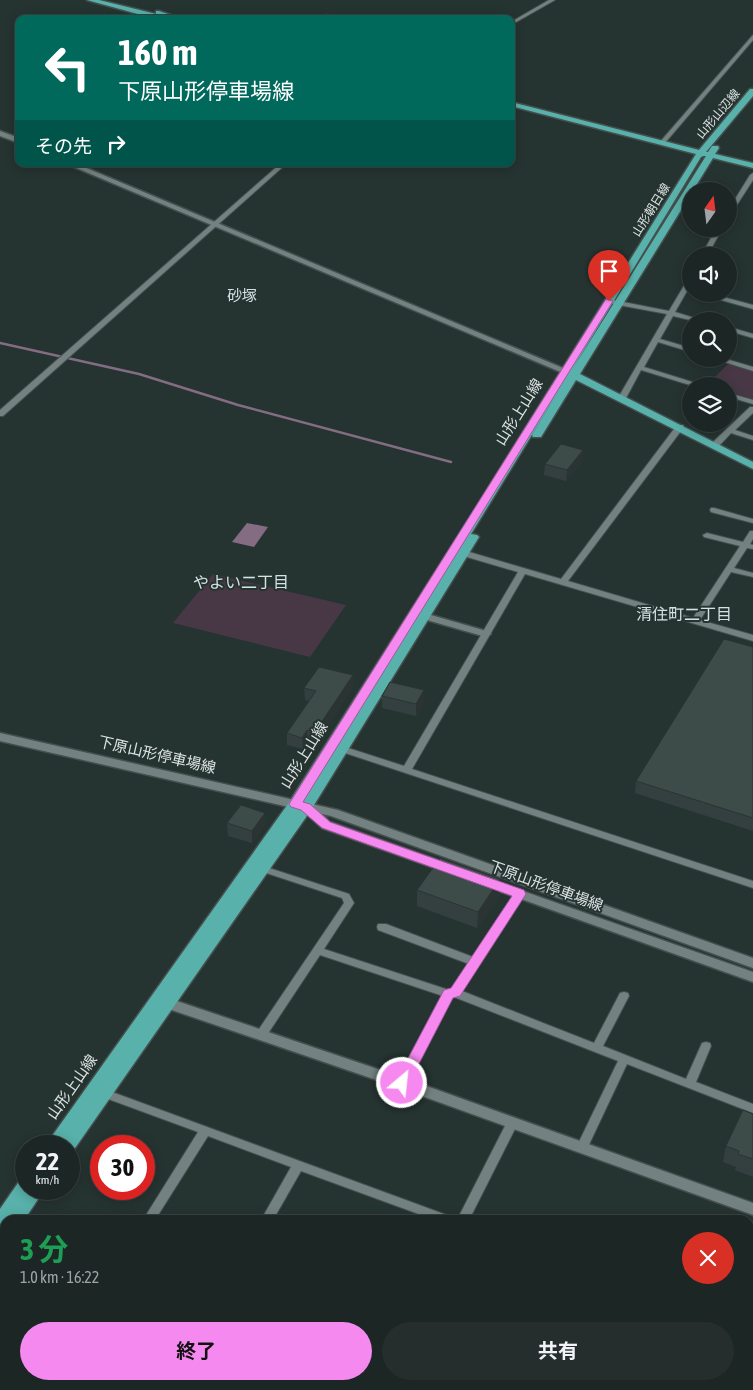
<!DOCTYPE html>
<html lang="ja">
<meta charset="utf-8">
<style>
body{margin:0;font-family:"Asap Condensed","Noto Sans JP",sans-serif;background:#252e2d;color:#f1f3f6;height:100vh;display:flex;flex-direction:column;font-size:19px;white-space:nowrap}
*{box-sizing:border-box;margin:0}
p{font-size:16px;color:#a0a5a7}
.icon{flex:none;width:28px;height:28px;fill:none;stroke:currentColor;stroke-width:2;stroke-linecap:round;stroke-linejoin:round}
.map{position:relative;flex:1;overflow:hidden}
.side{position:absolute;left:0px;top:1215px;width:754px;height:175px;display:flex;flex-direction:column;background:#1c2625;border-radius:15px 15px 0 0;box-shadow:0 2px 12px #0003,0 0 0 1px #3a4342}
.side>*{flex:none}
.top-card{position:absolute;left:15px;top:15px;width:500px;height:152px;border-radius:10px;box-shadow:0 2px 12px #0003,0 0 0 1px #3a4342;background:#00695c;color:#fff;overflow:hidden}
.needle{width:32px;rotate:14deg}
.buttons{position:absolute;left:682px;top:182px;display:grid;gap:10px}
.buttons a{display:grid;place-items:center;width:55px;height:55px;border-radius:50%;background:#1c2625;box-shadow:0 2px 12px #0003,0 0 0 1px #3a4342;font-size:25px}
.speed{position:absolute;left:15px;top:1135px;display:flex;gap:10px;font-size:25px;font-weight:700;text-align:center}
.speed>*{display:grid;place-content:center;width:65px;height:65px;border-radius:50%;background:#1c2625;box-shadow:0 2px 12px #0003,0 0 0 1px #3a4342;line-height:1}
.speed small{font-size:12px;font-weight:400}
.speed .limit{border:8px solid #d22;background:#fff;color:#111}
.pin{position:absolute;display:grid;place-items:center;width:42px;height:42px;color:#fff;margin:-51px -21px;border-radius:50% 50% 50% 0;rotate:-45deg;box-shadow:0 0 5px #0007}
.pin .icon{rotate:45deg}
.me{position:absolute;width:55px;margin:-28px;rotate:28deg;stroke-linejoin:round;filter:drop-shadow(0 0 4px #0008)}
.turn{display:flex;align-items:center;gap:18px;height:105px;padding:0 20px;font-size:22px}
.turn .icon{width:65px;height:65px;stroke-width:2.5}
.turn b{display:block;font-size:35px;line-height:42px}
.then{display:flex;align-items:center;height:48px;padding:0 20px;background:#0003;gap:10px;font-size:19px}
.round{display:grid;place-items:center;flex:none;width:52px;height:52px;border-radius:26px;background:#252e2d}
.overview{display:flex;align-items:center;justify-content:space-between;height:85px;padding:0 20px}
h1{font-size:30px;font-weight:700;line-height:38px;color:#1e9e55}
.button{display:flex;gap:10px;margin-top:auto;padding:10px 20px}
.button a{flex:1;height:58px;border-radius:30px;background:#f589ef;color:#111;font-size:20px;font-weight:700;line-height:58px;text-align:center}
.button a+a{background:#252e2d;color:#f1f3f6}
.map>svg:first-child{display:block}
.green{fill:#483846}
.water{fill:#846c82}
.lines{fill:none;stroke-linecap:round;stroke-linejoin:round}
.stream{stroke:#846c82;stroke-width:2.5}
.street-casing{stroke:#444f4e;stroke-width:2}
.secondary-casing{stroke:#444f4e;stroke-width:3}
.primary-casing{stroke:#444f4e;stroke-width:3}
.street{fill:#738280;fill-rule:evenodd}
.secondary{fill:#738280;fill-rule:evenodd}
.primary{fill:#58b1aa;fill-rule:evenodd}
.wall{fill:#34403f}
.shaded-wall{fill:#2b3433}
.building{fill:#3d4b49;stroke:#2b3433}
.route{fill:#f589ef;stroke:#9f599b}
.labels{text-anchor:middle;stroke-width:4;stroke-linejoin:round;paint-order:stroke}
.far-street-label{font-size:12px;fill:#dce4e3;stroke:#253331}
.far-quarter-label{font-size:15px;fill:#d2e3e1;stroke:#253331}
.street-label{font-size:15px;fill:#dce4e3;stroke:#253331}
.neighbourhood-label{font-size:16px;fill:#d2e3e1;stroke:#253331}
</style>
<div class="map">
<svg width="753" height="1390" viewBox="0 0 753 1390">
<rect width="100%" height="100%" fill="#253331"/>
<g class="green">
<path d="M729,363l24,7v30l-24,-7v-7h-23z"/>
<path d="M213,574l133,31 -36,52 -137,-34z"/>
</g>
<path class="water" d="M247,523l21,4 -14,20 -22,-5z"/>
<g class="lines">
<path class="stream" d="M0,343l139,31 99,31 213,57"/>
<g class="street-casing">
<g id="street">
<path d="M549,0h6l-44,25v-3z"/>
<path d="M753,35v5l-89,104h-4v-2z"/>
<path d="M280,164h6l-283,252h-3v-6z"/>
<path d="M753,173v7l-22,34 -2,1v-6l21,-34z"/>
<path d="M716,229h6l-15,27h-6z"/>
<path d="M691,277v7l-16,28 29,9h-10l-21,-5 -13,23 31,9v4l-33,-10 -14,25 58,18 2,1h-11l-52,-16 -16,30h-6l-1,-2 49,-84 -54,-10 -3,-2 3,-2 56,11 19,-32z"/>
<path d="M702,294h10l41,11v4l-50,-14z"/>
<path d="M729,327l24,7v4l-24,-7z"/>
<path d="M717,359h9l27,8v4l-35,-11z"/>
<path d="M729,393l24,7v4l-24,-7z"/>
<path d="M750,407h3v6l-18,17 18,6v4l-22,-7 -13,14h-6v-4z"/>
<path d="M677,425h6l1,2 -116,154 125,37 47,-72 -36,-9 -1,-2 4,-2 36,9 7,-11h3v8l-3,5 3,1v4l-6,-1 -13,20 19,5v4l-22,-5 -31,48 53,15v6l-228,-67 -113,195 341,112v7l-414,-137 -2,-2 2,-2 3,-1 62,20 114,-194 -58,-17 -1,-2 1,-2h6l95,28z"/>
<path d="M711,508h3l39,11v4l-42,-11 -1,-2z"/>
<path d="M263,866l86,28 5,9 -30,46 125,41h3l17,-26 -91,-34 -1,-3 1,-3h8l87,33 44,-65h6l2,2 -2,2 -61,95 132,52 26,-50 4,-1 4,1 1,3 -26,50 83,33 16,-36 4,-1 4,1 1,3 -15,36 57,22v9l-126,-49 -41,87 -4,2 -4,-2 -2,-3 42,-87 -164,-64h-2l-46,89 -4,1 -4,-1 -1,-3 46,-87 -123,-41 -55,83 -4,1 -4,-1 -1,-3 1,-3 87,-129 -2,-5 -82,-27 -2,-2 2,-2z"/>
<path d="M104,1089l348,128 2,3h-19l-134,-49 -28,49h-12l30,-53 -83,-31 -53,84h-12l55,-88 -98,-36 -1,-3 1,-3z"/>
<path d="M512,1119l4,1 2,3 -49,97h-12l51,-100z"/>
<path d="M749,1325l4,1v11l-4,-1z"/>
<path d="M36,1385h13l-2,5h-13z"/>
</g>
</g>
<g class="secondary-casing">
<g id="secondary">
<path d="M0,131l19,7v5l-19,-7z"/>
<path d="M67,164h10l493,207 -4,3 -3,-1z"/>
<path d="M424,613l66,19 1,2 -5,3 -66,-19 -1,-2z"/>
<path d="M0,733l338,77 415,148v10l-422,-152 -9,-2 8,8 124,44 2,3 -2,3h-8l-124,-44 -20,-18 -302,-69z"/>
<path d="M486,878l267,94v10l-271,-97 -2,-3 2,-3z"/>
<path d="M168,998l239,81 346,124v12l-356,-128 -234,-80 -2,-4 2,-4z"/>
</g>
</g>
<g class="primary-casing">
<g id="primary">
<path d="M87,0h12l57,14v-3h3l24,8h-27z"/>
<path d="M750,89h3v7l-47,56h2l4,-6h6l1,2 -4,6 38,9v5l-40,-10 -133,216 173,88v7l-177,-89 -35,57h-8l-1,-2 36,-59 -97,158 6,1 2,2 -168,273 -238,341 -4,1v-6h-24l245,-345 182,-287 224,-360 -185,-48v-4l188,48zM703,156h3l-134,214 129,-213z"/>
<path d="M26,1178v11h19l-21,31h-19v7l-5,2v-20l20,-29z"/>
<path d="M5,1228v19l-5,2v-19z"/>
</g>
</g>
<use href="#street" class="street"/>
<use href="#secondary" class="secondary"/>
<use href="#primary" class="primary"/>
</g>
<g class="wall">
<path d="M583,450v11l-17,20 -22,-6 1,-11z"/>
<path d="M753,647v184l-118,-38 1,-12z"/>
<path d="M353,687l-38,57 -7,-2 -5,7 -16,-4v-12l22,-32 -4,-1 -1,-12z"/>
<path d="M382,696l42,6 -8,14 -34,-8z"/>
<path d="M227,823l38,2 -13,18 -24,-7z"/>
<path d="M417,890l82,5 -22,33 -60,-22z"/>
<path d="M753,1114v63l-18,-7 1,-3 -13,-5 3,-16z"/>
</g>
<g class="shaded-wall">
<path d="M583,450v11l-17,20 1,-11z"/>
<path d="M353,675v12l-38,57v-12z"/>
<path d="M424,690v12l-8,14v-12z"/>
<path d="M307,730l1,12 -5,7 -1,-11z"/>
<path d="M265,813v12l-13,18v-12z"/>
<path d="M500,879l-1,16 -22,33 1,-16z"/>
</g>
<g class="building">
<path d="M326,13l22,6h-32z"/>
<path d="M561,444l22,6 -16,20 -22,-6z"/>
<path d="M724,639l29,8v171l-117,-37z"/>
<path d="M319,667l34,8 -38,57 -8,-2 -5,8 -15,-5 29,-42 -12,-3z"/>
<path d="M390,682l34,8 -8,14 -34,-8z"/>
<path d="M241,805l24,8 -13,18 -25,-8z"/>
<path d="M440,858l60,21 -22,33 -61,-22z"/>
<path d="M743,1110l10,4v45l-15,-5 1,-3 -13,-5z"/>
</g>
<path class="route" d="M606,299l7,2 -310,501 7,2 20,18 194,68 2,4 -66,102 -7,2 -46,89 -5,1 -5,-1 -2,-4 49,-93 7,-2 61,-92 -190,-68 -21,-18 -10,-3 -2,-3z"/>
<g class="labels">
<g class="far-street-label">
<text transform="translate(718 114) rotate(-50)" y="4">山形山辺線</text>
<text transform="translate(651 210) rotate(-58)" y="4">山形朝日線</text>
</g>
<g class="far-quarter-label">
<text x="242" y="301">砂塚</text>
</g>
<g class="street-label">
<text transform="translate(519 412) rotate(-58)" y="5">山形上山線</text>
<text transform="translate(157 755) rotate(13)" y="5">下原山形停車場線</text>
<text transform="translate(304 755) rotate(-58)" y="5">山形上山線</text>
<text transform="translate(546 886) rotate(20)" y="5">下原山形停車場線</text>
<text transform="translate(72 1087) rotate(-55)" y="5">山形上山線</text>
</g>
<g class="neighbourhood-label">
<text x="241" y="588">やよい二丁目</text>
<text x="684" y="620">清住町二丁目</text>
</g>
</g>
</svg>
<div class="buttons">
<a><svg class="needle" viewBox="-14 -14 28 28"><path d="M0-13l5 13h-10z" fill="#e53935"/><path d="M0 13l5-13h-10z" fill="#a0a5a7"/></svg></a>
<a><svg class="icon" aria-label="sound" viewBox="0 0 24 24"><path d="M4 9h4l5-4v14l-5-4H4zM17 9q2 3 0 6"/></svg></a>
<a><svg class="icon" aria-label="search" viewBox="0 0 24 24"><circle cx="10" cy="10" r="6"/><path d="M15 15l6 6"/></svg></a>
<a><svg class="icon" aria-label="layers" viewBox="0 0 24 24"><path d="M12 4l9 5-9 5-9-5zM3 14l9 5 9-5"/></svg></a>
</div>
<div class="speed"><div>22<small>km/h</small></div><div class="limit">30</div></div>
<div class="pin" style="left:609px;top:301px;background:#d93025"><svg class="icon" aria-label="arrive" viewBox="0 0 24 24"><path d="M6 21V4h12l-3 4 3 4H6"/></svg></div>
<svg class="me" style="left:402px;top:1083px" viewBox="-20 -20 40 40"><circle r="17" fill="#f589ef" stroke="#fff" stroke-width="3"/><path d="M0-11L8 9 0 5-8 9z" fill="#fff"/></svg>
<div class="top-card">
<div class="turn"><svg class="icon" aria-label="left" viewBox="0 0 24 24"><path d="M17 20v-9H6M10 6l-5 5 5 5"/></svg><div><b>160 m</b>下原山形停車場線</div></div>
<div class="then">その先<svg class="icon" aria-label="right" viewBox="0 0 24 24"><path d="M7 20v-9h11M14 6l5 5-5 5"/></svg></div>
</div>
<section class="side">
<div class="overview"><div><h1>3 分</h1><p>1.0 km · 16:22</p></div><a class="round" style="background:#d93025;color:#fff"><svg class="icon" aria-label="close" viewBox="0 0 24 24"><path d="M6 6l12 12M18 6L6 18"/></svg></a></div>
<div class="button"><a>終了</a><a>共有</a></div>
</section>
</div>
